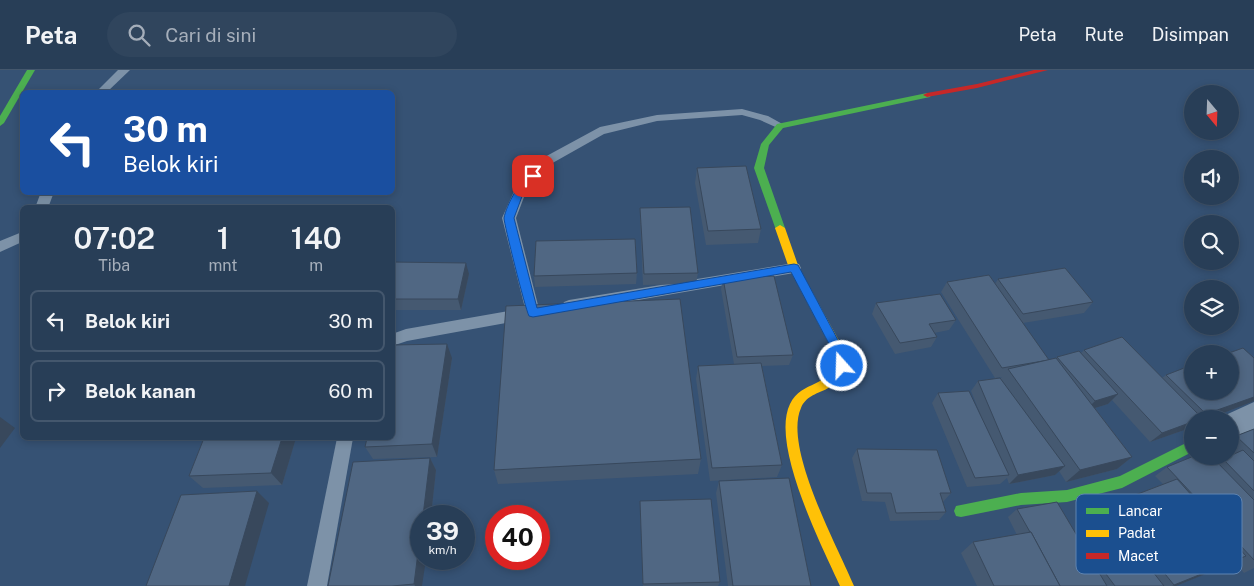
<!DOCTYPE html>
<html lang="id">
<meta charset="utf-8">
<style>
body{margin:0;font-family:"Public Sans",sans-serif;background:#30455d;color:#f1f3f6;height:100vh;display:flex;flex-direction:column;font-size:19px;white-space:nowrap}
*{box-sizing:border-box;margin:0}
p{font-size:16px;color:#a5aeba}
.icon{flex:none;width:28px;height:28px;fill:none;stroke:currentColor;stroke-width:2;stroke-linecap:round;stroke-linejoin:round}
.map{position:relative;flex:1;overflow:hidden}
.drawer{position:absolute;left:20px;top:135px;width:375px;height:235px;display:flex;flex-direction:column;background:#283e57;border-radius:8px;box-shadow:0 2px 8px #0003,0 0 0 1px #44576d}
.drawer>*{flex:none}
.top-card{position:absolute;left:20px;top:20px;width:375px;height:105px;border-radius:8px;box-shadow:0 2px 8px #0003,0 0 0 1px #44576d;background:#1a4fa0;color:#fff;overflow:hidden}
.needle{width:32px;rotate:161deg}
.fabs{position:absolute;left:1184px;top:15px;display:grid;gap:10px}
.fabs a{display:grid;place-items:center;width:55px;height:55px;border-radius:50%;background:#283e57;box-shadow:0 2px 8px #0003,0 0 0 1px #44576d;font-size:25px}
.speed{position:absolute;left:410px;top:435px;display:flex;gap:10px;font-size:25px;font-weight:700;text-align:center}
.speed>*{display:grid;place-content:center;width:65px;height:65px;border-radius:50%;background:#283e57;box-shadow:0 2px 8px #0003,0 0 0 1px #44576d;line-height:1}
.speed small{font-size:12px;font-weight:400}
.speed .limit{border:8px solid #d22;background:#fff;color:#111}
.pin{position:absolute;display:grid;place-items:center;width:42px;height:42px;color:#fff;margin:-21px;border-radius:10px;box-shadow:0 2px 8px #0006}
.me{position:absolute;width:55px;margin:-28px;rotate:340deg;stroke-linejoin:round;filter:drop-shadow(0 0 4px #0008)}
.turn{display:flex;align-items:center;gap:18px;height:105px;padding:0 20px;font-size:22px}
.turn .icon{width:65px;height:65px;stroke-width:2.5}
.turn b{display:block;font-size:35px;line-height:42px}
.eta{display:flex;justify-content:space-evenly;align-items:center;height:85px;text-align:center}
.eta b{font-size:30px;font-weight:600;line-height:35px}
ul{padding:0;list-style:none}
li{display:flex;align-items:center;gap:15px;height:62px;margin:0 10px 8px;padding:0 10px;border:2px solid #44576d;border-radius:8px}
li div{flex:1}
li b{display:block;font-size:19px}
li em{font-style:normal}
header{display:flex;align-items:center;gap:30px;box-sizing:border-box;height:70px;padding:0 25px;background:#283e57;border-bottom:1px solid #44576d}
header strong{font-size:24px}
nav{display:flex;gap:28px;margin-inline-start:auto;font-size:18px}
.search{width:350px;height:45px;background:#30455d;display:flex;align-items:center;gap:12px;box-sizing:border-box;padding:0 18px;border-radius:28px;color:#a5aeba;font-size:19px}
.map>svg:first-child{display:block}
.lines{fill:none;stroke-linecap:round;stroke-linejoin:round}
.lane{fill:#7d92a8;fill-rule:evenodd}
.street{fill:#7d92a8;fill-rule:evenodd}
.fast{fill:#4caf50;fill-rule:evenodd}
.slow{fill:#ffc107;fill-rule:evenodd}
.jam{fill:#c62828;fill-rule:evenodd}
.wall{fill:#455971}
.shaded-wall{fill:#38485c}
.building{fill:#506783;stroke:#38485c}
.route{fill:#1a73e8;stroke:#114b97}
.key{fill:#1b4f8f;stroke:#5f84b1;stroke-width:1}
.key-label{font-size:14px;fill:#fff}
</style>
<header>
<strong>Peta</strong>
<div class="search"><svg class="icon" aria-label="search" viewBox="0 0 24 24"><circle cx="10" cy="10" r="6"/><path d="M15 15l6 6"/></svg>Cari di sini</div>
<nav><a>Peta</a><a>Rute</a><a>Disimpan</a></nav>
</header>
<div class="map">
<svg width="1254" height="516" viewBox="0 0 1254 516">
<rect width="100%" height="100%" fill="#365274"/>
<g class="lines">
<g class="lane">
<path d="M118,0h12l-23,22h-11z"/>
<path d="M742,39l26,7 18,10 -6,3 -20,-9 -18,-5 -85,6 -53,13 -55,31 -23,27 -10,26 24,95 -2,4 -131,24 -15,5v-12l14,-5 119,-21 -23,-90 14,-31 25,-28 59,-32 57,-12z"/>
<path d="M41,122h13l-6,16h-13z"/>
<path d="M22,162v10l-22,10v-11z"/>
<path d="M794,193l5,1 2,4 -2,4 -5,1 -225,39 -5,-2 -2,-4 2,-4 5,-2z"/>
<path d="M337,368h16l-26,148h-20z"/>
</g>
<path class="street" d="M1254,332v28l-24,10v-21l-11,-1z"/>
<g class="fast">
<path d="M27,0h8l-31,53 -4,3v-10z"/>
<path d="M927,23l4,2 -1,2 -147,31 -14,17 -5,23 21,60 -5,3 -4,-1 -22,-62 7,-24 16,-20z"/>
<path d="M1192,370v12l-70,36 -55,14 -46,3 -60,12 -5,-1 -2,-5 2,-5 65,-13 46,-3 53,-14z"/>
</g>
<path class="slow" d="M780,155l5,3 14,40 49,89c-8,42 -37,28 -47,51 -18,40 37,139 53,178h-14c-18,-40 -70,-141 -50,-182 12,-25 40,-14 46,-47l-47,-89 -14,-40z"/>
<path class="jam" d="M1034,0h14l-71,18 -50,9 -4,-2 4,-2 50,-9z"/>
</g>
<g class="wall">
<path d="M697,98l64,61 -3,14 -52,2 -11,-62z"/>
<path d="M640,138l58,65 -2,11 -53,1 -3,-66z"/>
<path d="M392,192l77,12 -8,36h-69z"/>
<path d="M637,203l-1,11 -101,3 -1,-11z"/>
<path d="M723,208l70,77 -4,10 -27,1 20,99 -5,12 -67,4 -14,-102 2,-13 36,-2 -13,-75z"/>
<path d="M998,209l95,23 -9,11 -61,10 25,37 8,-1 1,-2 24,-4 3,-3 78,28 4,-3 88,-17v43l-46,18h-16v7l-2,2 -40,14 -38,-42 -4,4 -13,4 37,49 -15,12 -51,13 -7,-11 -4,4 -46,9 -2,-6 -7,6 -33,3 -35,-84 6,-10 43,23 -10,-25 7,-10 22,-3 2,-1 -7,1 -54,-86 6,-10 48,2z"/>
<path d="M876,233l80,17 -7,10 -15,3 3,4 -6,10 -36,7 -23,-40z"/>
<path d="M452,288l-15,99 -64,2 -8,-12z"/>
<path d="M1254,359v139l-10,5 -10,-11 -58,24h-199l-16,-33 12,-11 44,-7 -9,-18 9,-8 77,56 3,-3 26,-9 -29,-37 15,-11 54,-21 -8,-8 12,-9 50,-5 6,-3 10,-4 -3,-3v-12l6,-4z"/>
<path d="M204,368h92l-14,47 -79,3 -14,-12z"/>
<path d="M857,379l94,44 -8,9 3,10 -7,8 -49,1 -5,-19 -23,-1 -10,-43z"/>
<path d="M430,388l6,12 -5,46h-10l1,70h-94z"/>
<path d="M701,389l-3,15 -200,10 -4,-14z"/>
<path d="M719,411l92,105h-83l-12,-93z"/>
<path d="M640,431l80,81 -2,4h-75z"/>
</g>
<g class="shaded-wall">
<path d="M466,193l3,11 -8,36 -3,-11z"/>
<path d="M447,274l5,14 -15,99 -5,-13z"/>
<path d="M1118,324l-10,10 -23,7 10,-10z"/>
<path d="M1254,327v4l-46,18h-7l5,-5z"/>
<path d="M0,347l15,11 -15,20z"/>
<path d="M1192,352v4l-2,2 -40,14 12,-9z"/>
<path d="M282,368h14l-14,47 -11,-12z"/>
<path d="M1132,387l-15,12 -51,13 14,-12z"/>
<path d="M430,388l6,12 -5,46h-8z"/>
<path d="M1065,396l-10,9 -46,9 9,-9z"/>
<path d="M257,421l12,12 -24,83h-16z"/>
<path d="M421,459v30h5l-4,27h-7l-1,-2z"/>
<path d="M1246,486l-21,10 -49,20h-4z"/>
</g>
<g class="building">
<path d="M746,96l15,63 -53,2 -11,-63z"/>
<path d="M690,137l8,66 -54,1 -4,-66z"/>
<path d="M635,169l2,34 -103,3 2,-35z"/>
<path d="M392,192l74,1 -8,36h-66z"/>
<path d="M1065,198l28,34 -70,12 -25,-35z"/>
<path d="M989,205l60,85 -47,8 -55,-86z"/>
<path d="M774,206l19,79 -56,2 -14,-79z"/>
<path d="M940,224l16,26 -27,4 8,13 -37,6 -24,-40z"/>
<path d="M680,229l21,160 -207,11 12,-164z"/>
<path d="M1122,267l80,81 -10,1v3l-30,11 -78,-83z"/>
<path d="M447,274l-15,100 -67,3 2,-9h25v-93z"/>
<path d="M1243,278l11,10v39l-48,17 -40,-39 26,-10v26h38v-37h-4z"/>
<path d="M1079,281l39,43 -23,7 -38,-44z"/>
<path d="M1056,288l76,99 -52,13 -72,-101z"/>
<path d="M761,293l21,102 -70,3 -14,-102z"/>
<path d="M1000,308l65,88 -47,9 -40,-94z"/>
<path d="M969,321l40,84 -34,3 -37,-85z"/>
<path d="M1254,359v24l-18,-17z"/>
<path d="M204,368h78l-11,35 -82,3z"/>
<path d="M857,379l80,1 14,43h-11l6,19 -50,1 -5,-20h-24z"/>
<path d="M1243,380l11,11v30l-31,-32z"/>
<path d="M1194,386h17l43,44v60l-87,-93z"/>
<path d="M430,388l-7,58h-2v13l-7,55 -22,2h-64l25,-124z"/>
<path d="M789,408l22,108h-78l-14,-105z"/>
<path d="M1177,409l69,77 -72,29 -65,-80z"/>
<path d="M257,421l-28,95h-83l35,-91z"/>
<path d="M711,429l9,83 -77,2 -3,-83z"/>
<path d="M1057,432l50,84h-47l-29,-54h-1l-13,-23z"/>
<path d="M1031,462l29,54h-66l-21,-44z"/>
<path d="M1135,479l29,37h-49l-18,-24z"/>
</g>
<path class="route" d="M533,103l4,3 -13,15 -10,27 23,90 257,-44 4,1 49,92 1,9 -1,4h-9l-2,-13 -45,-85 -258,45 -4,-1c-4,-8 -25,-92 -25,-98 2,-12 17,-41 29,-45z"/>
<rect x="1076" y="424" width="166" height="80" rx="8" class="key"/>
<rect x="1086" y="438" width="23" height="6" fill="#4caf50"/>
<rect x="1086" y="460" width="23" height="7" fill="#ffc107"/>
<rect x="1086" y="483" width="23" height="6" fill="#c62828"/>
<g class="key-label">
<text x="1118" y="446">Lancar</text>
<text x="1118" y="468">Padat</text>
<text x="1118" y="491">Macet</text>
</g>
</svg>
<div class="fabs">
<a><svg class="needle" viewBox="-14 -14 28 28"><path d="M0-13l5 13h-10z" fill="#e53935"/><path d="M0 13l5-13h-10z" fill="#a5aeba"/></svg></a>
<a><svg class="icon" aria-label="sound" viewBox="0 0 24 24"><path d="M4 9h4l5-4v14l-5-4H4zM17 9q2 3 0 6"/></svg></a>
<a><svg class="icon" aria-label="search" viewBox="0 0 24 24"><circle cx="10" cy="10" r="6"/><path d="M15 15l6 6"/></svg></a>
<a><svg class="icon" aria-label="layers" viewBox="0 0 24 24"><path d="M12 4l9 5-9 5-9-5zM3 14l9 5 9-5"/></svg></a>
<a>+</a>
<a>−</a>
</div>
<div class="speed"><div>39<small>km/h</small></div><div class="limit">40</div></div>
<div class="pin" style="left:533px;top:106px;background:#d93025"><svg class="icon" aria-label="arrive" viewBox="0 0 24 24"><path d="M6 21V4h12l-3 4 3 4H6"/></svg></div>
<svg class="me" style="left:842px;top:296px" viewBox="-20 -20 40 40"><circle r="17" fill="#1a73e8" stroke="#fff" stroke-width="3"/><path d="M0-11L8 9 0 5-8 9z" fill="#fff"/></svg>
<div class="top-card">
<div class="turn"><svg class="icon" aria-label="left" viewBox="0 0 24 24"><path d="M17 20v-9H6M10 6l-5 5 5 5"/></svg><div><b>30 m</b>Belok kiri</div></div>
</div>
<section class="drawer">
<div class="eta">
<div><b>07:02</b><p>Tiba</p></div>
<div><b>1</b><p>mnt</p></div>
<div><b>140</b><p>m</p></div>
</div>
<ul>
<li><svg class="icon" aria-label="left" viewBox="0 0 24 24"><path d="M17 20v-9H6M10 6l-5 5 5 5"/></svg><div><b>Belok kiri</b></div><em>30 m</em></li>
<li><svg class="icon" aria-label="right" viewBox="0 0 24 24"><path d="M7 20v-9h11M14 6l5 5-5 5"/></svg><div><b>Belok kanan</b></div><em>60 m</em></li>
</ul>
</section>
</div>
